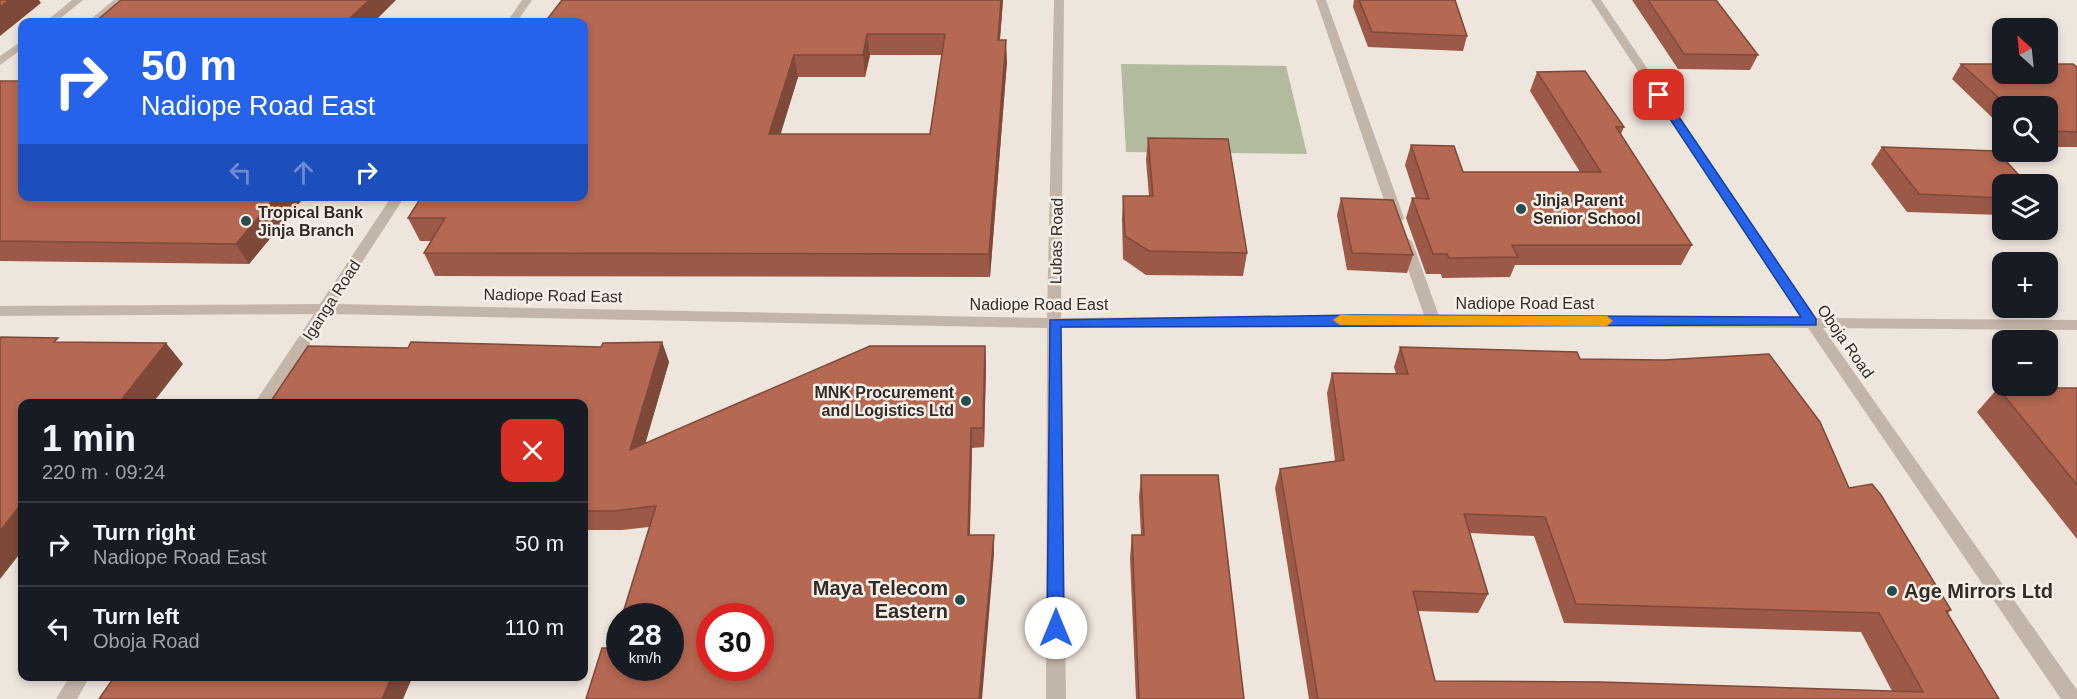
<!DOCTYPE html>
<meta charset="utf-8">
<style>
body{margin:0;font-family:Arial,sans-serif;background:#242831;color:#f1f3f6;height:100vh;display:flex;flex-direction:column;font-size:22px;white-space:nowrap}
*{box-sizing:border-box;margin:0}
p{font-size:20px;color:#9ea1a6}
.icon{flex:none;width:33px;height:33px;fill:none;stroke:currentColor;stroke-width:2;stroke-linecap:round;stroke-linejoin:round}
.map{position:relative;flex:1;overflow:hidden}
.drawer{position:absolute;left:18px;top:399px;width:570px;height:282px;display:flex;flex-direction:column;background:#171b24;border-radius:12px;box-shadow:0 3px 9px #0003}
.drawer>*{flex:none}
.banner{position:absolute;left:18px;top:18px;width:570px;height:183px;border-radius:12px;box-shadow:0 3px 9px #0003;background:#2563eb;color:#fff;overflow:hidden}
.needle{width:39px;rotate:333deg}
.buttons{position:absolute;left:1992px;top:18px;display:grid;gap:12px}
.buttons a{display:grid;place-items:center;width:66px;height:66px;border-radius:12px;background:#171b24;box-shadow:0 3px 9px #0003;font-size:30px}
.speed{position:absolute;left:606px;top:603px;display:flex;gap:12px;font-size:30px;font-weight:700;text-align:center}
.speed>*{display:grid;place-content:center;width:78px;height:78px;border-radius:50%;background:#171b24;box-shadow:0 3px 9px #0003;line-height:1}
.speed small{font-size:15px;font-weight:400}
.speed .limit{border:9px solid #d22;background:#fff;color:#111}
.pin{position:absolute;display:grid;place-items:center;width:51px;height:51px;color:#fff;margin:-26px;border-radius:12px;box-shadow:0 3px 9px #0006}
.me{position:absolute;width:66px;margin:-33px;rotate:0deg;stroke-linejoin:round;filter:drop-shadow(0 0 4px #0008)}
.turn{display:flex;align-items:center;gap:21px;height:126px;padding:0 24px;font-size:27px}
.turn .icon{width:78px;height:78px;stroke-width:2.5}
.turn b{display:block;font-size:42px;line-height:51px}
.lanes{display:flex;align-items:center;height:57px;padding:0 24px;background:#0003;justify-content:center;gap:30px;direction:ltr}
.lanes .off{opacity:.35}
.round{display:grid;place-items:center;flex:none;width:63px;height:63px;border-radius:12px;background:#242831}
.headline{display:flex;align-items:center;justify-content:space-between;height:102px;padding:0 24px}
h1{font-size:36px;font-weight:800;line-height:45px}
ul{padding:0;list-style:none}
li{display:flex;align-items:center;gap:18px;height:84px;padding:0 24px;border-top:2px solid #363941}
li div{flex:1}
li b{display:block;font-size:22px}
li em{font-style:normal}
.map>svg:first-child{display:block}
.green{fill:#b2bb9e}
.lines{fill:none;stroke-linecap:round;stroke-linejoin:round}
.minor{fill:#c4b5a9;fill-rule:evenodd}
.tertiary{fill:#c4b5a9;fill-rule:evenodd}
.wall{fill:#9c5947;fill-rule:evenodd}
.shaded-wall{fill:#7f4939}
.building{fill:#b56852;stroke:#7f4939;stroke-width:1.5;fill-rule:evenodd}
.route{fill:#2563eb;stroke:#184099;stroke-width:1.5}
.slow{fill:#f59e0b}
.poi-dot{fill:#234d4f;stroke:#f6efe7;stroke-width:2}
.labels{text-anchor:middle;stroke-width:5;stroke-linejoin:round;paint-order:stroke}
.poi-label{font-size:16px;font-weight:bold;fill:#332b28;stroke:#f6efe7;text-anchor:start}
.street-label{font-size:16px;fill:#332b28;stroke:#f6efe7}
.near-poi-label{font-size:20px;font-weight:bold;fill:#332b28;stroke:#f6efe7;text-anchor:end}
</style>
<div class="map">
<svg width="2077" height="699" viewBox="0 0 2077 699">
<rect width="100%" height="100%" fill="#eee5dc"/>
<path class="green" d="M1121,64l165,2 21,88 -181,-2z"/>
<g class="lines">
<g class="minor">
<path d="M522,0h10l-15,22h-10z"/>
<path d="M1054,0h10l-3,318 363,-3 -26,-74 7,-4 7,4 27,75 362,2 -210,-318h10l215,318 261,2v10l-254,-2 254,362v9h-16l-253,-371 -453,-3 -294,3 5,371h-20l1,-371 -718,-14 -58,90h-17l60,-90 -314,2v-10l320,-2 72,-108h13l-70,108 712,14z"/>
<path d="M1316,0h10l78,218 -2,3h-10l-2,-3z"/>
<path d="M70,676h20l-13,23h-21z"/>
</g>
<g class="tertiary">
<path d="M72,0h11l-27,22h-11z"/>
<path d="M114,0h11l-27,22h-11z"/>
<path d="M22,41v8l-22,16v-9z"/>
</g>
</g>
<g class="wall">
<path d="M1003,0l-3,40 7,21 -17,216 -555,-1 -11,-23 8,-12h-12l-12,-23 176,-196zM870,55h72l-12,79h-150l18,-57h67z"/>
<path d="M1354,0h101l12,36 -4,15 -95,-4 -15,-40z"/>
<path d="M1632,0h84l42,55 -8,15 -72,-1z"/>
<path d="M1961,64l116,3v80h-29v-41h-46v21l-50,-48z"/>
<path d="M1537,72l87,55 -3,7 71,111 -11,20h-166l-5,12 -68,1 -1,-4h-15l-20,-56 6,-20 4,1 -11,-34 6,-20 52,27h117l-50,-81z"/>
<path d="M0,81l22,115h283l-56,68 -249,-3z"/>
<path d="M1148,138l99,115 -4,23 -97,-1 -23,-16 -1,-40 1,-23h26l-3,-36z"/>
<path d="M1882,147l120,37v31l-95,-3 -36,-48z"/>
<path d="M1341,198l72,57 -6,18 -60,-3 -10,-55z"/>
<path d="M662,342l7,20 -24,81 340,-97 1,19 -2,82 -12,1 -2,87h24v19l-381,94 36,-121 -27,3h-35l-3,-8v-118l-176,-56 193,-1z"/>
<path d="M1400,347l180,12 269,129 102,122 -3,3 51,86h-690l-34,-211 5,-19 55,-8 -8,-68 5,-20 64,1 -2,-7zM1470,533l64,3 30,87 297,9 31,59 -457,-10 -17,-70 60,2 10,-19z"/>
<path d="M1998,388h79v151l-100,-127z"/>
<path d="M1141,475l103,224h-108l-6,-142 2,-22h9l-2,-38z"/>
</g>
<g class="shaded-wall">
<path d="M9,0h30l2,3 -41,33v-29z"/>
<path d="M369,0h27l-22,22h-28z"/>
<path d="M1001,0h2l-5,61v-21z"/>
<path d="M867,34l3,21 -5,22 -2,-22z"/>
<path d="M1006,40l1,21 -17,216 -1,-23z"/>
<path d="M794,55l4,22 -24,79 -5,-22z"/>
<path d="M276,196h29l-56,68 -13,-20z"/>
<path d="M662,342l7,20 -31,107 -8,-19z"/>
<path d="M166,343l17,21 -31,40h-34z"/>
<path d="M985,346l1,19 -2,82 -1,-19z"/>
<path d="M971,428l1,20 -3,106 -1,-19z"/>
<path d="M22,503v48l-22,28v-48z"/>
<path d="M994,535v19l-12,145h-3z"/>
<path d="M392,676h21l-10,23h-21z"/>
</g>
<g class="building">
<path d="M0,0h9l-9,7z"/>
<path d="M121,0h248l-23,22h-251z"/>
<path d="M562,0h439l-3,40h8l-17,214 -565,-1 21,-35h-37l14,-22h162v-174h-39zM867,34h78l-15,100h-161l25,-79h69z"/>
<path d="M1359,0h96l12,36 -95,-4z"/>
<path d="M1648,0h68l42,55 -74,-1z"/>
<path d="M1961,64h41v10h46v-10h25l4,3v65l-29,-1v-25h-40z"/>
<path d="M1585,71l39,56h-8l76,118h-180l6,12 -69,1 -2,-4h-14l-21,-56 17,1 -18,-54 43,1 9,26h138l-64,-100z"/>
<path d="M0,81h22v115h254l-40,48 -236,-3z"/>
<path d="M1148,138l80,1 19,114 -98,-2 -24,-15 -2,-40h30z"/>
<path d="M1882,147l115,4 30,33h-25v14l-83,-4z"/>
<path d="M1341,198l52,2 20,55 -61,-2z"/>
<path d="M1,337l57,1 -4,4 112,1 -48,61h-96v99l-22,28v-193z"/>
<path d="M411,342l190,5 2,-4 59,-1 -32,108 240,-104h115l-2,82h-12l-3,107h26l-15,164h-393l16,-51h11l7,-23v43h50v-52h-48l34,-110 -42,5h-30v-15l2,-6h-2v-86h-315l39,-58 100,2zM710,616h50v52h-50z"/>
<path d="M1400,347l177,5 3,7 83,1 106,-6 51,68 29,66 23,-4 9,11 70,115 -5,1 53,88h-681l-38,-230 64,-9 -12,-87 76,1zM1464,514l81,3 31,87 303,9 44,79 -322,-10 -166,-1 -22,-90 75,3z"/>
<path d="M1998,388h79v97z"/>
<path d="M1141,475h77l26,224h-105l-7,-164h12z"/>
<path d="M115,676h277l-10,23h-283z"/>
</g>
<path class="route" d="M1655,92l9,3 152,224v6l-755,2 3,301 -2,6 -6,2 -6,-2 -3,-6 3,-308 305,-5 446,2 -147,-222z"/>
<path class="slow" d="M1340,315l267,1 6,5 -6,5 -267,-1 -7,-5z"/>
<g class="poi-dot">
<circle cx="1521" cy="209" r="6"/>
<circle cx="246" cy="221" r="6"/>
<circle cx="966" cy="401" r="6"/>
<circle cx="1892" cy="591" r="6"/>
<circle cx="960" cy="600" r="6"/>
</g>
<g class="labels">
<g class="poi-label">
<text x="1533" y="206">Jinja Parent<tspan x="1533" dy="18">Senior School</tspan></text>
<text x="258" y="218">Tropical Bank<tspan x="258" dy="18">Jinja Branch</tspan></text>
<text x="954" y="398" text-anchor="end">MNK Procurement<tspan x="954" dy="18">and Logistics Ltd</tspan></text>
</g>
<g class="street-label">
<text transform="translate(1056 241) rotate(-89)" y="6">Lubas Road</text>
<text transform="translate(553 295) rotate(1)" y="6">Nadiope Road East</text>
<text transform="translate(331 300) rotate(-57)" y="6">Iganga Road</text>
<text x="1525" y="309">Nadiope Road East</text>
<text x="1039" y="310">Nadiope Road East</text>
<text transform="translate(1846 341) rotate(55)" y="6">Oboja Road</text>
</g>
<g class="near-poi-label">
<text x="948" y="595">Maya Telecom<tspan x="948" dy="23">Eastern</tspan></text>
<text x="1904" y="598" text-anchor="start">Age Mirrors Ltd</text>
</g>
</g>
</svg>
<div class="buttons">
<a><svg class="needle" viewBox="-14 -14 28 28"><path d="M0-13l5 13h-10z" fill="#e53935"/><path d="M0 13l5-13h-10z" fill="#9ea1a6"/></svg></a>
<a><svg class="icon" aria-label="search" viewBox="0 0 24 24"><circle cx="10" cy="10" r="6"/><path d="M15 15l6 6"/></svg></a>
<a><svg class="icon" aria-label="layers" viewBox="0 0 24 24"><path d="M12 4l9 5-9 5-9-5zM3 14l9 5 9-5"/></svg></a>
<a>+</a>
<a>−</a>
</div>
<div class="speed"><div>28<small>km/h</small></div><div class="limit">30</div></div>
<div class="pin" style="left:1659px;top:95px;background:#d93025"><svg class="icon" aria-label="arrive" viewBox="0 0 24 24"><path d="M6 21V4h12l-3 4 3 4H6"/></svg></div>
<svg class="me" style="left:1056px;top:628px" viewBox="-20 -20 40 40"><circle r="19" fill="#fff"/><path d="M0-13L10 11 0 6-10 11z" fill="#2563eb"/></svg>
<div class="banner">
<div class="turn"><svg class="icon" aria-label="right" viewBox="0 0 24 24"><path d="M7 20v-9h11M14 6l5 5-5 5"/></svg><div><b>50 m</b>Nadiope Road East</div></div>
<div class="lanes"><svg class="icon off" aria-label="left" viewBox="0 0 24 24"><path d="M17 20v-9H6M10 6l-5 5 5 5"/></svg><svg class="icon off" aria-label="ahead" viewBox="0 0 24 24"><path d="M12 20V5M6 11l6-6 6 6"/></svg><svg class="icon" aria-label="right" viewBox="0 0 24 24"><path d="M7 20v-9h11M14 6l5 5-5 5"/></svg></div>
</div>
<section class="drawer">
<div class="headline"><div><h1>1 min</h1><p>220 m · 09:24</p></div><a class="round" style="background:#d93025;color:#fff"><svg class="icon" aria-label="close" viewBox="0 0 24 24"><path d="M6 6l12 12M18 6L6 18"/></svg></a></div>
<ul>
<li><svg class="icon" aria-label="right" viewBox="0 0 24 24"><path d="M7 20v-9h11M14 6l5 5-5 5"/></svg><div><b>Turn right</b><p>Nadiope Road East</p></div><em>50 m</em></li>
<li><svg class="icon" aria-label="left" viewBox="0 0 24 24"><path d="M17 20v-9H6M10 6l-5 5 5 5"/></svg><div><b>Turn left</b><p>Oboja Road</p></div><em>110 m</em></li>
</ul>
</section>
</div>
